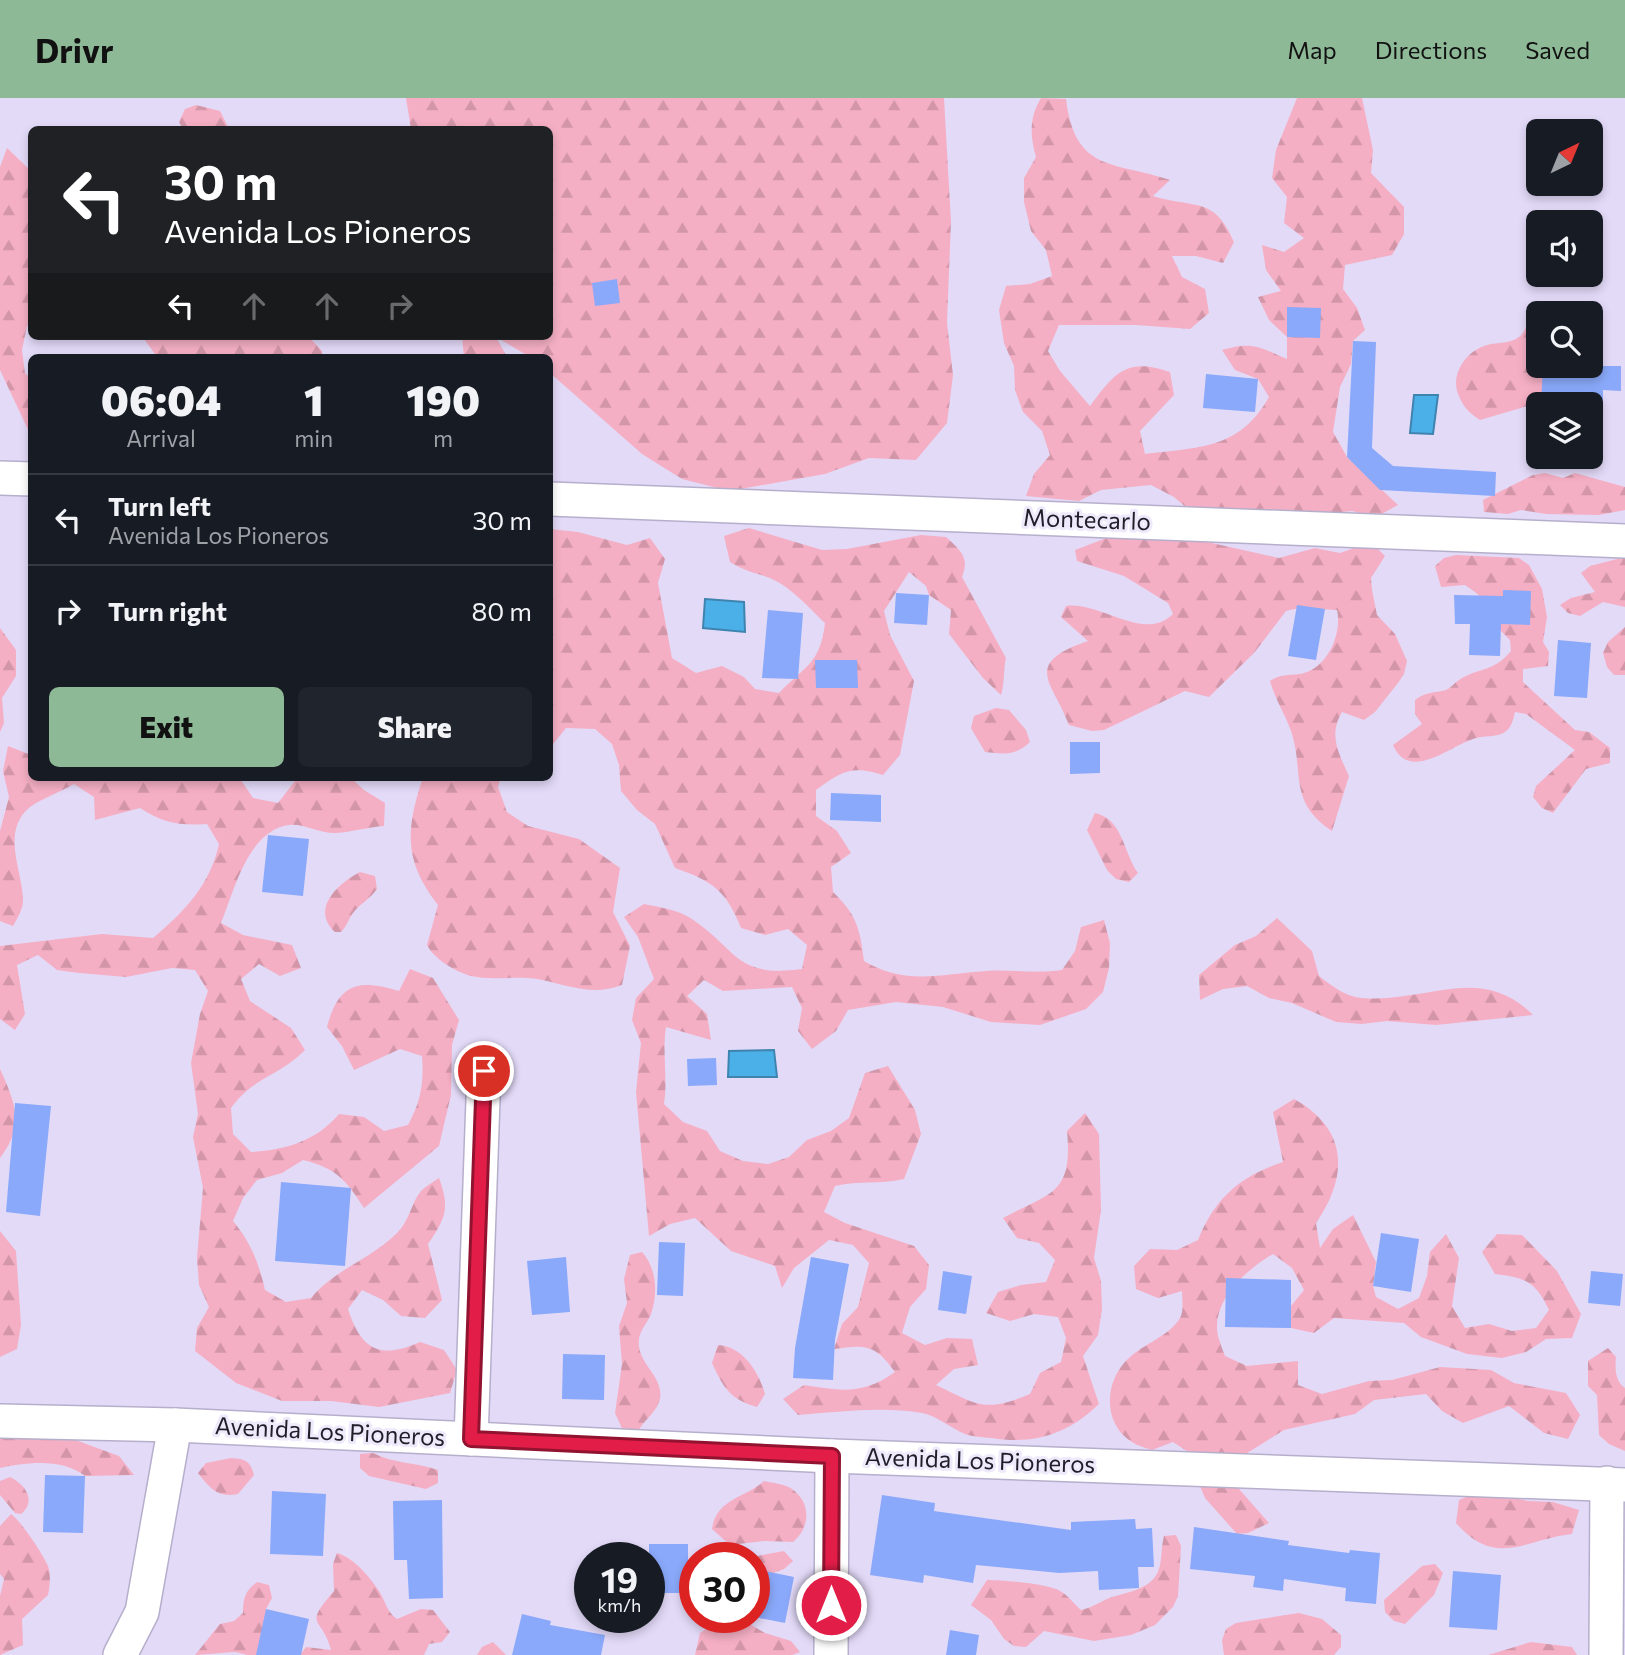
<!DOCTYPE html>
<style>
body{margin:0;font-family:Commissioner,sans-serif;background:#20242c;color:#f1f3f6;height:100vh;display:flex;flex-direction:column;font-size:26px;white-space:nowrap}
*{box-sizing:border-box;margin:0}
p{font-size:23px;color:#9ea1a6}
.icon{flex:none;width:38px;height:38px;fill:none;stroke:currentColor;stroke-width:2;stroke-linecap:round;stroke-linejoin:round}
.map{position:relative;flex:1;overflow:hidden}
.panel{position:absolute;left:28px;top:256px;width:525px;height:427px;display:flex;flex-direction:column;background:#171b24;border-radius:10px;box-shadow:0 4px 10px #0003}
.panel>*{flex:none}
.banner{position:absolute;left:28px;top:28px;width:525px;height:214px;border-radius:10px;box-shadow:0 4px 10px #0003;background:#202124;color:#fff;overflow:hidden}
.needle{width:46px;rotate:43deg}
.tools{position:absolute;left:1526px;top:21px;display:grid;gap:14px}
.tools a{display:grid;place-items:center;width:77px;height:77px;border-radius:10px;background:#171b24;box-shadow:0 4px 10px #0003;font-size:35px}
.speed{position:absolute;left:574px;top:1444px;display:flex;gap:14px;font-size:35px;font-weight:700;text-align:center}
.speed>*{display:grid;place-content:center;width:91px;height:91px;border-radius:50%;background:#171b24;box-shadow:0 4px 10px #0003;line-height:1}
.speed small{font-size:18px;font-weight:400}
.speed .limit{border:10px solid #d22;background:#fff;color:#111}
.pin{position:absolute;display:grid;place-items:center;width:60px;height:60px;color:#fff;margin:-30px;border:4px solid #fff;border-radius:50%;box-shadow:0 2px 7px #0007}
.me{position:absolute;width:77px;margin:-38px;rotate:0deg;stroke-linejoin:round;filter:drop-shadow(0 0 5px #0008)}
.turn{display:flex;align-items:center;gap:24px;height:147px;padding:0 21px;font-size:32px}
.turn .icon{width:91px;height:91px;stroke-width:2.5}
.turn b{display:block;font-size:49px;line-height:60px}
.lanes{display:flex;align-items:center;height:66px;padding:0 21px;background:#0003;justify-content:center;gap:35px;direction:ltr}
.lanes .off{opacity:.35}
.eta{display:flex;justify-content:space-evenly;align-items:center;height:119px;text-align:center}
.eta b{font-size:42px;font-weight:800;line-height:49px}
.cta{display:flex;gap:14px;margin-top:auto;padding:14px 21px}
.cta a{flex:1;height:80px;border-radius:10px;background:#8eb997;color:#111;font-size:28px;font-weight:800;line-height:80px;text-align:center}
.cta a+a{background:#20242c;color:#f1f3f6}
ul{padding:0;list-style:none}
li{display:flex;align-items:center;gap:21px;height:91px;padding:0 21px;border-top:2px solid #363941}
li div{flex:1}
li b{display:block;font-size:26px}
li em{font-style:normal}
header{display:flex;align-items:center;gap:42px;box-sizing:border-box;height:98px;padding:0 35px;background:#8eb997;color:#111}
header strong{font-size:33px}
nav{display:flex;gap:38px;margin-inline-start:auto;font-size:24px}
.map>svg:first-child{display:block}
.forest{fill:url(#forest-firs)}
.water{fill:#4cb0e8;stroke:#3f84af;stroke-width:2}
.building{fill:#8aa9fa}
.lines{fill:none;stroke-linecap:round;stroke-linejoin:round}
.street-casing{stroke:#b6afcb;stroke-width:36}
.street{stroke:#fff;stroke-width:33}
.route-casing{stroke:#92132f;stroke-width:18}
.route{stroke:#e11d48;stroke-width:12}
.labels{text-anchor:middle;stroke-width:6;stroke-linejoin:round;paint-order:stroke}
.street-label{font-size:24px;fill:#211e29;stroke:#eeeafc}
</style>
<header>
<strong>Drivr</strong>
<nav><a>Map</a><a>Directions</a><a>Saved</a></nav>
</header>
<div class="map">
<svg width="1625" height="1557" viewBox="0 0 1625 1557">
<defs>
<pattern id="forest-firs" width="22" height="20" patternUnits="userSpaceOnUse" patternTransform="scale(1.75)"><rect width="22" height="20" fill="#f5afc4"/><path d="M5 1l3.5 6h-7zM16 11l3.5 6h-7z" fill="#d296a8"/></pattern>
</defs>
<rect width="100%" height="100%" fill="#e3daf8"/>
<g class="forest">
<path d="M406,0h538l7,124 -4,101 6,52 -6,48 -31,37 -47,-2 -44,16 -96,17 -47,-12 -40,-25 -92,-81v-16h-20l-34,-20 11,20h-43l-2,-21h88v-206l-139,-1z"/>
<path d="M1041,0l25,1c9,74 48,62 104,81l-17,16c41,13 61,-1 81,46l-11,21 -27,-7h-24l10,21 23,12 4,24 -19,16 -54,-4h-77l-11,26 12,20 30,35c25,-34 37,-49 80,-34l4,23 -34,36 5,23c54,-7 94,-4 124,-57l-11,-18 -23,-9 -13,-20c30,-9 38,-3 65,9v-22l-18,-17 -11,-23 23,-6 -15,-21 -4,-25 22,7 20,-14 -20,-15 3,-26 -15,-19 4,-28 21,-52h65l11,52 -2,23 33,34v27l-12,21 -47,10 -2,24 14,19 8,22 -12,11 -2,23 -11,23 -7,45 14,25 51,48 -22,12 -24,-6 -49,5h-107l-22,-19 -23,-12 -50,5 -22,11 -53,-5 8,-22 16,-19 -8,-24 -19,-19 -8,-22 -1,-24 -10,-23 -5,-33 7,-24 24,-2 22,-8 -6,-26 -15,-19 -7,-29v-24l12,-21c-6,-21 -7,-39 5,-59z"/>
<path d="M196,7l24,6 9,18h-46l-4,-7 6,-13z"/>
<path d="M7,50l24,23v154l-4,1 -5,24 3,23 6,6v57l-31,-66v-203z"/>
<path d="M1582,203l12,4 7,11 -10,15v-18h-53l-2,39 2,14h10l7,5 -3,28 -72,21c-13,-8 -18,-15 -23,-29 -5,-20 11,-41 30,-46 11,-3 23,-1 32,-8 7,-5 9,-17 13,-24l11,-6z"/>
<path d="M142,238h166l14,15v6h-165z"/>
<path d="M1545,375l18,5 12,-5 50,14v23l-26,5 -53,-1 -25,-4 -13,4 -24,-2 -1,-12 50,-25z"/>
<path d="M749,430l73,22 25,-1 74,-14 25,2c14,13 24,20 16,40l44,81c-3,13 -1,24 -5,37l-18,-17 -34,-44 2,-24 -22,-15 -3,-9 -17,-14 -25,39 6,24 24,46 -14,74 -17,20c-31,-10 -41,-4 -67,15v26l21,15 14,22 -20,14 2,25c24,23 27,37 31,69 43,25 75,13 122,10 26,-2 50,3 76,-1l13,-19 6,-24 23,-7 6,23 -1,25 -6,24 -17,17 -46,16 -49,-3 -48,-15 -47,-5 -48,8 -12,21 -24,18 -14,-18 4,-23 -10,-21 -69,4 -19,-11 -17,16 20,18 4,26 -45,-13c-4,27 2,51 -2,77l19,18 24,9 13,20 23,10 25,3 21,-7 18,-17 24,-9 18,-13 16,-45 23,-7 27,44 6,24 -17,45c-25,6 -44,1 -69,7l-11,26 21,11 69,23 15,19 -3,24 -16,18 -8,26 23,12 22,-7 25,1 6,26 -24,4 -18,16c42,20 48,28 94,9l10,-21 21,-11 5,-24 -8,-21 -24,-3 -24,7 -24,-8 12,-21 23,-7 25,-3 9,-22 -16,-17 -22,-5 -14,-20c48,-26 70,-23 64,-87l18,-18 14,21 2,76 -7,48 7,23 1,28 -4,26 -15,21 16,48c-31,30 -65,41 -107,34 -9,-1 -19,-1 -27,-4 -15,-6 -27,-18 -43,-21 -39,-7 -85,-1 -124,2l-15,-16 21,-14c38,6 59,10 91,-13 -19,-27 -29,-28 -61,-23l8,-25 16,-17 11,-44 -16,-18 -24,-5 -35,28 -12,20 -7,-22 -44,-15 -36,-33 -25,6 -21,12 -13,-144 5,-49 -9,-23 4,-22 18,-19 -16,-42 -14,-20 20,-13c15,3 35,6 48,15 46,31 43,59 110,50l5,-24 -19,-16 -23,6 -24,-7c-15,-38 -29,-47 -66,-60l-20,-44 -18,-14 -16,-19 -2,-26 -7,-21 -17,-15 -29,-1 -16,20v-219l28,3 49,13 23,-7 15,21 -7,24 14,75 24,15 26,-7 22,11 11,12 24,4c27,-28 41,-29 46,-70 -16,-15 -33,-35 -53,-44 -17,-7 -24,-6 -42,-17l-6,-26z"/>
<path d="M1109,439l94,4 76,17 36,-10 25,5 23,-8 12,1 10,10 -14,22 1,12 5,25 18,19 12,27 -3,13 -6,9 -23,29 -11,8 -22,-8c-14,23 -3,42 7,64l-17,55c-45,-30 -27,-58 -41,-100 -6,-17 -16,-32 -21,-50 13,-9 24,-4 37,-9 23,-9 35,-41 30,-62l-38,-2 -13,3 -32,42 -45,44 -24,-6 -81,39 -12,1 -23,-6c-15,-42 -49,-61 19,-84l-27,-24 5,-11c34,-5 78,37 107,8l-5,-11 -44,-27 -47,-15 -2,-11z"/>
<path d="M1456,457l63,3 10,7 13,24 5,28 -4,25 6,10 -1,14 -25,3v13l52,48 14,2 21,16v15l-24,6 -33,44 -11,-5 -9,-11 3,-11 39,-36 -49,-36 -11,-2c-2,8 -3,15 -10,20 -8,6 -22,3 -32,7 -24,8 -64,43 -80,6l29,-21 -7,-10v-14c10,-8 19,-7 31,-10 5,-2 8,-7 13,-10 19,-13 34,-7 52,-29l-1,-11 -18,-18 -8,-22 -9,-8 -10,-7 -24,2 -6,-21 9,-8z"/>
<path d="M1625,459v50l-22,-5 -23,14 -12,-3 -8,-8 11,-7 24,-6 -14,-19 9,-7z"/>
<path d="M1625,529v48h-11l-7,-8 -4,-14 5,-11z"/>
<path d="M0,530l16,22v26l-14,22 2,25 -4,9z"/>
<path d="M996,610l13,2 17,20 4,12c-15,14 -26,12 -45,10l-14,-24 3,-12z"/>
<path d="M8,648l23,9 1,22h207l14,21 25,5 20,-26h52l14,13 21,13 -1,23c-16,1 -32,6 -48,7 -15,1 -33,-10 -47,-8 -42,6 -55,67 -68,98l22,12 49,10 9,23 -21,8 -21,-12 -18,15 9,22 41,27 14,22c-26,27 -50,25 -74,58l2,26 18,18c35,-2 65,-11 88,-38l25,3 20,14 24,-6c13,-24 16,-42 14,-69l-22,-7 -46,21 -12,-24 -15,-19c11,-43 31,-49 72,-36l11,-22 23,9 26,42 -7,25 -1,50 -12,51 -75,62c-18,-28 -28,-40 -61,-48l-21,13 -25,7 -14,18 -10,23c18,22 26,42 32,69l21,12 25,-4c24,-29 59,-38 86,-65 13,-13 14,-30 24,-42 5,-5 12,-9 18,-13 11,30 7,40 -11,66l14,56 -17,18 -24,-2 -18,-16 -21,-10 -14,19c13,41 32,51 72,33l24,8 13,20 -7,23 -71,14 -48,-6h-49l-46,-18 -41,-32 2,-23 12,-21 -10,-22 -2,-27 6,-70 -10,-51 5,-23 -7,-51 9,-49 8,-23 -13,-21 -23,-2 -46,9 -47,-4 -22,-3 -19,-15 -21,10 8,49 -10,16 -15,-11v-73l102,-12 51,4c32,-27 57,-53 66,-94l-12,-20c-27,2 -44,-1 -67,-16l-45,12 -1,-23 -20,-13c-14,8 -31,14 -44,23 -30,25 -7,64 -7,94 0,8 -6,18 -10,25l-13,-5v-90l9,-34 -6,-26z"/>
<path d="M423,679h78l-3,10 9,25 21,14 51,13 41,29 -7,44 17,34 -8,39c-28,11 -52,1 -80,-5 -23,-5 -49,1 -71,-4 -15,-4 -37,-17 -44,-31l11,-40c-35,-45 -32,-76 -15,-128z"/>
<path d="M1095,715c28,6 28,39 43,60l-9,9 -13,-3 -9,-9 -20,-40z"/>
<path d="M360,774l15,4 2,13c-7,10 -17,15 -24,24 -5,7 -6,13 -12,19h-6c-25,-24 4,-49 25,-60z"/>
<path d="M1277,820l35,33 7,25c13,10 27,21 43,22 63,6 118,-36 171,17l-97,10 -49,-4 -25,3 -26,-2 -44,-19 -23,-5 -22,-12 -24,3 -23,11 -1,-25 36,-30 21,-9z"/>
<path d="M0,971c15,33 25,57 0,89z"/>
<path d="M1294,1001c54,30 55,76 22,124l4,25 13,-19 20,-14 23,47 -3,24 3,11 22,12 21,-11 8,-22 3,-24 16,-18 13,24 -7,48 13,22 24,-4 23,7 24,-3 13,-18c-14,-29 -23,-32 -54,-36l-13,-22 15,-18 25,1 35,36 24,43 -9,24 -26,1 -20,13 -24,6 -35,-4 -46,-17 -17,-14 -70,-5 -20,15 -23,-5 -4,-17 17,-21 -12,-22 -19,-14c-24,14 -57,42 -56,74 0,8 5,20 8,28l22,10 51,-5v24l24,9 47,-13 23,-1 48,-13 51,3 23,13 52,10 14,22 -12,24 -24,-6 -35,-27 -46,17 -21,-12 -16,-17 -52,6 -19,14 -71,16 -40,25h-51l-20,-13 -21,8c-6,-2 -14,-4 -20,-8 -30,-18 -28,-62 -3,-84 16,-15 39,-21 51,-40 4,-7 2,-18 2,-27l-24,7 -22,-9 -2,-23 16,-17 27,1 21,-10c17,-42 42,-64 85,-78l-10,-50z"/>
<path d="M0,1133l16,20 5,74 -4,24 -17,8z"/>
<path d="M642,1154c15,17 16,41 9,62 -3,8 -11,16 -12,25 -3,25 25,36 21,60 -3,13 -15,20 -21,31l-14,5 -10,-22 7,-49 -3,-38 8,-23 -3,-24 6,-24z"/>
<path d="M718,1247c25,1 41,28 47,49l-8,13c-27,-8 -33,-18 -45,-44z"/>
<path d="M1608,1250l8,9c-1,12 -1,24 9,31v63l-16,-7 -10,-9 -2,-40 -9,-9v-25z"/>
<path d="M51,1333l68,25 15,19 -49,1c-22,-18 -59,-14 -85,-8v-31z"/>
<path d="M373,1355c21,11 43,9 65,17v13l-12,6 -57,-13 -9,-8v-14z"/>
<path d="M231,1360c15,1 19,3 23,17l-16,19c-20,4 -28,-5 -40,-21l8,-10z"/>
<path d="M1206,1378l26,5 37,42 -21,10 -11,1 -32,-36 -5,-12z"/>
<path d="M10,1379c15,7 27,24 11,37l-6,-1 -15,-18v-14z"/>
<path d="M764,1383c9,2 21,3 28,8 20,14 18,39 1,53l-28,-1 -35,4 -18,-16c4,-30 33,-31 52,-48z"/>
<path d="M1480,1393l48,10 25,1 26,8 -7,24c-47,5 -76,35 -116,-11l3,-23z"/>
<path d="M11,1416c10,7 32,40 37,52 3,9 2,19 0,29l-26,24 1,26 -23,10v-59l4,-17 -4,-5v-48z"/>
<path d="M1176,1437l5,11 -3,50 -5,11 -18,18 -24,10 -37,6 -50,-10 -18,16 -12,-1 -10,-7 -13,-19 -20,-15 16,-25c15,0 62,4 73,11 8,4 14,13 21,19 10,-2 17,-7 26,-11 17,-7 45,-8 52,-30 3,-10 2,-22 5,-33z"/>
<path d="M784,1453l9,10 -9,8 -30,11v-22h-8z"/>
<path d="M337,1455c17,5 32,23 42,38 7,11 7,20 18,28l24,-10 12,1 17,22 -8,10 -13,2 -5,11h-176l-13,-3 -40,3 25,-31 14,-3 9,-8c0,-15 2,-22 14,-31l12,3 3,13 -6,11 25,44 11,-1 4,-5 25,3c-9,-35 -29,-22 3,-59l-1,-27z"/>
<path d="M1435,1466l8,9 -9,22 -29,29 -11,-3 -9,-9 -1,-12 38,-34z"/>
<path d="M1299,1515l23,6 19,16v12l-7,8h-110l-2,-15 4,-11 10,-6z"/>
<path d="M699,1519h39l27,16 26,8 9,11 -8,3h-97l5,-22 11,-7 -11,-3z"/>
<path d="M493,1544l13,13h-29l5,-8z"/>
<path d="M1531,1544l41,5 5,8h-89z"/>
</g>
<g class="water">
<path d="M1414,297h24l-5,39 -23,-1z"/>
<path d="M705,501l39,3 1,30 -42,-4z"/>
<path d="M774,952l3,27h-49l1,-26z"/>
</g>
<g class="building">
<path d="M617,181l3,24 -25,3 -3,-23z"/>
<path d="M1287,209l34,1 -1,30 -33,-1z"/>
<path d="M1353,243l23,1 -4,106 21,18 103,6 -1,24 -115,-6 -33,-33z"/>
<path d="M1543,268h78v25l-18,-1v14h-62z"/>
<path d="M1206,276l52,5 -3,33 -52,-4z"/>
<path d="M1503,492l28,1 -1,34 -29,-1 -1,32 -31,-1 1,-31h-15l-1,-29 49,1z"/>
<path d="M896,495l33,2 -2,30 -33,-2z"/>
<path d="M1297,507l28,4 -9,51 -28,-4z"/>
<path d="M768,512l35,3 -5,66 -36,-1z"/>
<path d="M1558,542l33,3 -4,55 -33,-2z"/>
<path d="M815,562h42l1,28h-42z"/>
<path d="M1070,644h30v31l-30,1z"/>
<path d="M831,695l50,2v27l-51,-2z"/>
<path d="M268,737l41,4 -6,57 -41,-4z"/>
<path d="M716,960l1,27 -29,1 -1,-27z"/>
<path d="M15,1005l36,3 -11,110 -34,-4z"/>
<path d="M281,1084l70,6 -6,78 -70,-5z"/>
<path d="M1381,1135l38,6 -8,53 -38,-6z"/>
<path d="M659,1144l26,1 -2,53 -26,-1z"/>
<path d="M566,1159l4,55 -38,3 -5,-54z"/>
<path d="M811,1159l38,7 -14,76 -2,40 -40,-2 2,-30z"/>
<path d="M943,1173l29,5 -6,38 -28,-4z"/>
<path d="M1591,1173l32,3 -3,32 -32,-3z"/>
<path d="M1226,1180l65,2v48l-66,-1z"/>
<path d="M563,1256l42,1 -1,45 -42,-1z"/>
<path d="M45,1377l40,1 -2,57 -40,-1z"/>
<path d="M272,1393l54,3 -3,62 -53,-2z"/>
<path d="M882,1397l53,8 -1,8 137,19v-8l64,-3 1,10 16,-1 2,39h-16l1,21 -40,2 -1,-19 -39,2 -83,-8 -3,18 -49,-8 -1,8 -53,-8z"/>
<path d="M442,1402l1,98 -34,1 -2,-39h-13l-1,-59z"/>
<path d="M1194,1429l95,14 -1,4 61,8 1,-3 30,3 -4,51 -31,-3 1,-13 -62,-9 -1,12 -30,-4 2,-11 -65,-7z"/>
<rect x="649" y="1446" width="39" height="49"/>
<path d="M765,1473l29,6 -9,46 -31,-6v-24h7z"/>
<path d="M1453,1473l48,4 -4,55 -48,-3z"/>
<path d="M266,1511l43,10 -8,36h-45z"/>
<path d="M522,1516l29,7 -1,4 55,10 -4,20h-89z"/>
<path d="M950,1532l29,5 -3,20h-30z"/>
</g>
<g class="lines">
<g class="street-casing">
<g id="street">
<path d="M0,380l32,1"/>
<path d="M550,401l1075,42"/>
<path d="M0,1323l175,4 657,31 793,29"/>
<path d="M471,1341l13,-368"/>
<path d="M120,1557l22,-43 33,-187"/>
<path d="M831,1557l1,-199"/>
<path d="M1606,1557l1,-172"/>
</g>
</g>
<use href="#street" class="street"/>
</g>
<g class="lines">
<g class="route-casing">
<path id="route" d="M484,973l-13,368 361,17 -1,149"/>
</g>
<use href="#route" class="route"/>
</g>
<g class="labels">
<g class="street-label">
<text transform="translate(1087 422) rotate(2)" y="8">Montecarlo</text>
<text transform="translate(330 1334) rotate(3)" y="8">Avenida Los Pioneros</text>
<text transform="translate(980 1363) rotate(2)" y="8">Avenida Los Pioneros</text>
</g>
</g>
</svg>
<div class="tools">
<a><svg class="needle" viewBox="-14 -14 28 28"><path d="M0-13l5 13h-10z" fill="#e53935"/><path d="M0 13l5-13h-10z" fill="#9ea1a6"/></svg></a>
<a><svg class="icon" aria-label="sound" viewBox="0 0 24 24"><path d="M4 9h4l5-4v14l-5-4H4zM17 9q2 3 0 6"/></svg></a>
<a><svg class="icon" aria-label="search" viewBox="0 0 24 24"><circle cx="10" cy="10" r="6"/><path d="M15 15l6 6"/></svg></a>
<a><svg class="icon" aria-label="layers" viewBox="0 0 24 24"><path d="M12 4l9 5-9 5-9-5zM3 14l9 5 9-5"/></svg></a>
</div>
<div class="speed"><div>19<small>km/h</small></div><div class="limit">30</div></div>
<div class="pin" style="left:484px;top:973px;background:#d93025"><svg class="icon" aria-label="arrive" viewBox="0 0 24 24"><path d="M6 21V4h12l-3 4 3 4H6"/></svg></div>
<svg class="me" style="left:831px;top:1507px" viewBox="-20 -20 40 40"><circle r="17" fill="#e11d48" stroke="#fff" stroke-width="3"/><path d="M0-11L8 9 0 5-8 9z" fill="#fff"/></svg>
<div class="banner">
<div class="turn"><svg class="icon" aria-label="left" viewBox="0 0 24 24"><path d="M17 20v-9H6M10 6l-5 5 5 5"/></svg><div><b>30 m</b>Avenida Los Pioneros</div></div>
<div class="lanes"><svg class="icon" aria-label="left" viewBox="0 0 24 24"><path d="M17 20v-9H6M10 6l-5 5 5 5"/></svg><svg class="icon off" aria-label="ahead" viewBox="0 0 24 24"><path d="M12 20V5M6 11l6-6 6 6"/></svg><svg class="icon off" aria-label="ahead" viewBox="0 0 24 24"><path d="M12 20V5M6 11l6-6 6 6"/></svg><svg class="icon off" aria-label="right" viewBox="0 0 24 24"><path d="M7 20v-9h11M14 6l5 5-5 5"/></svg></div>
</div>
<section class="panel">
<div class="eta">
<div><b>06:04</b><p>Arrival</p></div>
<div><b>1</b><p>min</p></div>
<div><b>190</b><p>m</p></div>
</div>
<ul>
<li><svg class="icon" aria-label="left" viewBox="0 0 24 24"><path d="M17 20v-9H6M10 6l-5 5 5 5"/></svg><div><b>Turn left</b><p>Avenida Los Pioneros</p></div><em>30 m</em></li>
<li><svg class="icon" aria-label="right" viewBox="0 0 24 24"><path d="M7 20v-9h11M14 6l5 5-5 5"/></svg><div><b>Turn right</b></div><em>80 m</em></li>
</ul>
<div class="cta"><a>Exit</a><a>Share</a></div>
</section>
</div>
